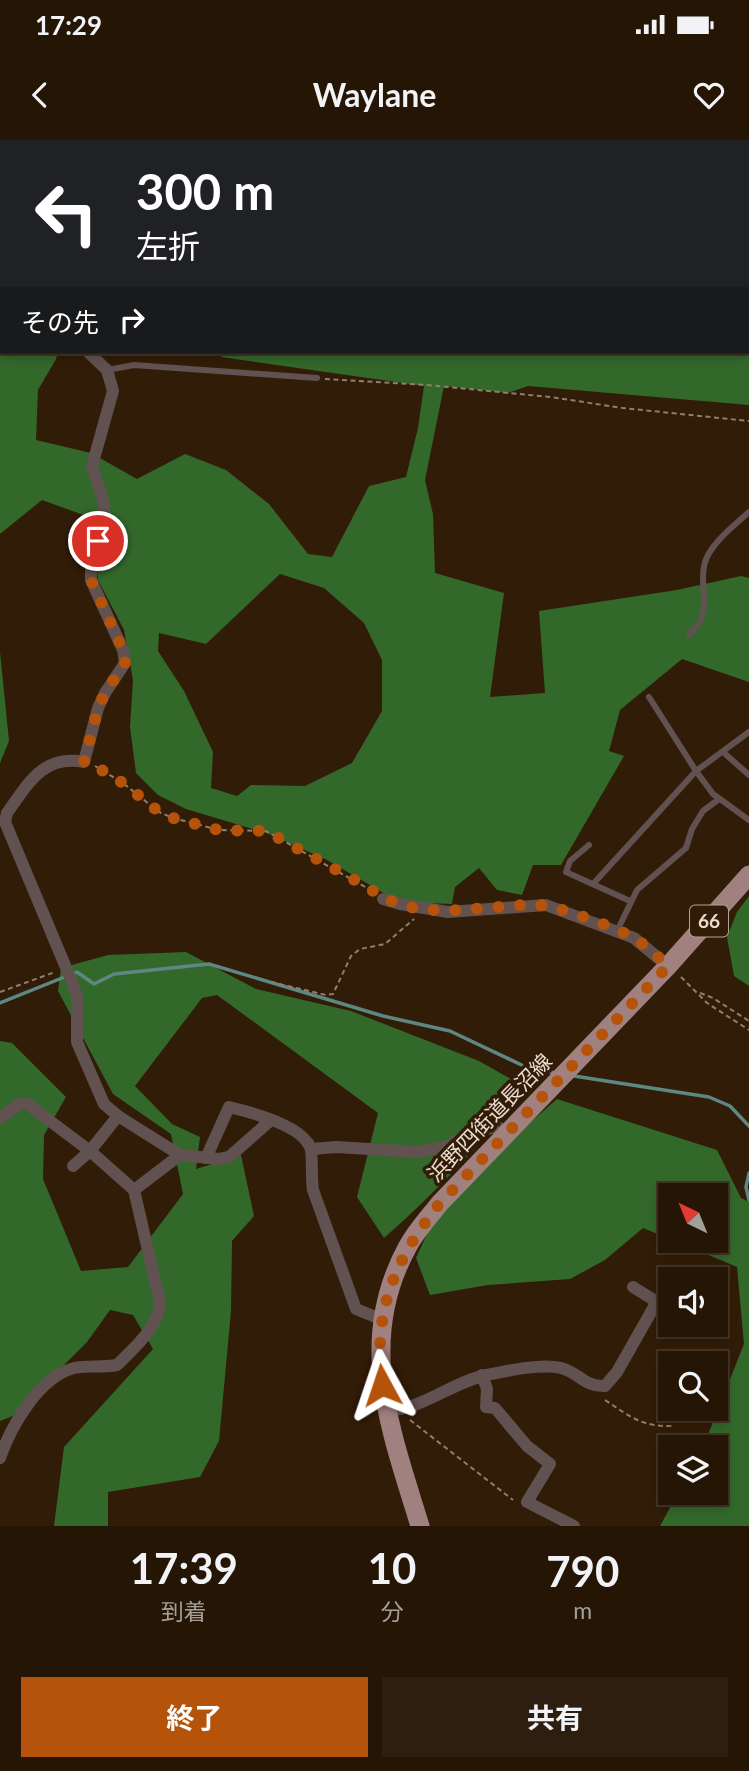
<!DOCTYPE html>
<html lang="ja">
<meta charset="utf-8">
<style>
body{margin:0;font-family:Lato,"Noto Sans JP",sans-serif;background:#2d1e0f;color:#f1f3f6;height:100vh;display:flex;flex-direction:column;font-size:26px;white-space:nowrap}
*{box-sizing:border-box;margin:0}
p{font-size:23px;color:#a39f9a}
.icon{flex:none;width:38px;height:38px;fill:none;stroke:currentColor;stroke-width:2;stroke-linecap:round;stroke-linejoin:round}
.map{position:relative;height:1386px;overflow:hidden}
.details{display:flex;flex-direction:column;background:#251505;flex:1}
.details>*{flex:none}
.guide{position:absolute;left:0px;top:0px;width:749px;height:214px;box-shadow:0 4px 10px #0003,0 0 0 2px #423427;background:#202124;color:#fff;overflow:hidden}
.needle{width:46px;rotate:317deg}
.buttons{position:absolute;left:658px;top:1043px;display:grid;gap:14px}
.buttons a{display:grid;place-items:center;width:70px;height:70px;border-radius:0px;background:#251505;box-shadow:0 4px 10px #0003,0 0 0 2px #423427;font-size:35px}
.pin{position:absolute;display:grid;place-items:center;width:60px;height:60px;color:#fff;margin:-30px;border:4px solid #fff;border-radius:50%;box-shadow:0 2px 7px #0007}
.me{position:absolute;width:77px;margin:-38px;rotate:355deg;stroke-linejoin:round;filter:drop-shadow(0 0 5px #0008)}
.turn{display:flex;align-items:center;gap:24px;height:147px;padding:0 21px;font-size:32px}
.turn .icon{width:91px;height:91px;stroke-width:2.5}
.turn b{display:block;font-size:49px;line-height:60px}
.then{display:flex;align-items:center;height:66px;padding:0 21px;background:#0003;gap:14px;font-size:26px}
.eta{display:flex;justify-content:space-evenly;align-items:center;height:119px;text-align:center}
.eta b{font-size:42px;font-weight:700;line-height:49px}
.action{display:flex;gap:14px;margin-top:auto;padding:14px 21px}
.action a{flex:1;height:80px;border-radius:0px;background:#b45309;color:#fff;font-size:28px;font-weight:700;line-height:80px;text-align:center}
.action a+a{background:#2d1e0f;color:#f1f3f6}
.status{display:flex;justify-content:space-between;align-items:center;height:49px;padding:0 35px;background:#251505;direction:ltr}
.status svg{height:19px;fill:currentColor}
header{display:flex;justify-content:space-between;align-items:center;height:91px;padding:0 21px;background:#251505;font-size:32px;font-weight:700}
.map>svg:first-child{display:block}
.forest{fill:#33682b;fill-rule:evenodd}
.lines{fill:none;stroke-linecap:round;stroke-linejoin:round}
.stream{stroke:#5d8783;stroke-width:3.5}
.path{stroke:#907e6d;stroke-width:2;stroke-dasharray:5 3.5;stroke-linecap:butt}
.service{stroke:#615251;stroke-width:6}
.minor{stroke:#615251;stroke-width:12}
.primary{stroke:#a18180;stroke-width:19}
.motorway{stroke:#ba9493;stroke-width:21}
.route{stroke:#b45309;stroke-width:12;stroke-dasharray:0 21.6}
.labels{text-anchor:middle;stroke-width:7;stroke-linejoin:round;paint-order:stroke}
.shield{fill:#311c07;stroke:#b4a394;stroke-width:2}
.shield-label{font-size:19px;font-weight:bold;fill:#ecddd1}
.street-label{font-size:21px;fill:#ecddd1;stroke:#311c07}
</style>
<div class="status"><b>17:29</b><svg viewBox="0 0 49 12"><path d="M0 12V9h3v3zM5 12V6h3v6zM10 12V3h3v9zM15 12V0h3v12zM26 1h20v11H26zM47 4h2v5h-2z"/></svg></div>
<header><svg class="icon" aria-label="back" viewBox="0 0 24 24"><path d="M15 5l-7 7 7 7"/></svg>Waylane<svg class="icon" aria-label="heart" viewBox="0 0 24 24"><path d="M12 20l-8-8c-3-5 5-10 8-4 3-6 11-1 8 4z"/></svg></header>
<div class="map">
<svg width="749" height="1386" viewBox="0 0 749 1386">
<rect width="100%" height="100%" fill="#311c07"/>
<g class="forest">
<path d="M747,25h2v240l-221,-19 -20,7 -64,-7 -19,94 8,34 2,59 69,20 -14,104 55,-4 -6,-82 138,-21 64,-14 8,2v104l-67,-23 -62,51 -11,41 15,5 -63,109h-28l-11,30 -25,-5 -18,-22 -24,19 -3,17 -53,-2 -72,-42 -58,-26 -83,-25 -28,-14 -22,-22 -6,-46 3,-47 -9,-50 -26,-50 -3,-35 5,-24 -58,-21 -42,34v-206l2,24h56l-2,7 -18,31 -2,50 55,13 46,26 48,-25 41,16 43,34 39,50 24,3 37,-71 37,-9 12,-49 6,-42 -203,-29 2,-5h524zM280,434l44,14 40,35 18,37v51l-30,52 -47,23 -54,-1 -14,11 -26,-8 2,-36 -29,-61 -26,-40 1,-18 47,11z"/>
<path d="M0,512l9,89 -9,22z"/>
<path d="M749,756v90l-15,-10 -7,-39 10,-25z"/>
<path d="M186,812l70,37 95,22 128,50 46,26c-38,52 -93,109 -141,151l-27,-41 21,-84 -161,-118 -15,3 -67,88 37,38 28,13 -4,32 45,-14 13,61 -22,25 -1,70 -12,130 -19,36 -92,15v34h-54l10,-79 89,-98 -20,-34 -23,-5 -23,32 -74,74 -13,5v-380l12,2 54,54 -22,38 -1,44 38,92 47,-4 55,-73 -12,-60 -58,-40 -55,-103 3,-23 47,-13z"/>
<path d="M557,959l160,51 24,48 8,4v324h-89l18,-33h38v-46h-13l41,-103 -7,-77 -62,-26h41v-46h-46v44l-27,-11 -38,32 -35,19 -82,6 -58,10 -14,-37 20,-44 30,-35z"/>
</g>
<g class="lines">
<g class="stream">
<path d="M0,863l77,-31 17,12 20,-10 95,-10 174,52 67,15 80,38 26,4"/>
<path d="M574,936l135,21 21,9 19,20"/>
<path d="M749,1033l-3,14 3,13"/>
</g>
<g class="path">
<path d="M747,47h2"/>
<path d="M325,239l102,6 123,12 73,11 126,13"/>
<path d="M95,626l28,17 36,29 14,6 46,12 47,1 108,61"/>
<path d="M681,837l26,26 42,27"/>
<path d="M271,842l55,13 7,-1 18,-38 9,-7 25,-5 29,-25"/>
<path d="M0,852l55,-20"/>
<path d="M700,853l13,5 36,23"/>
<path d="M605,1260c26,17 36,27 69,26"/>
<path d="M410,1280l103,80"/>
</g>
<g class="service">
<path d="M107,230l27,-5 183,13"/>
<path d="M689,495c4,-5 11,-11 13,-18 6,-20 -4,-41 5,-60 9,-18 28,-32 42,-45"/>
<path d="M649,557l47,74 17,23 36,26"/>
<path d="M723,612l26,23"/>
<path d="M589,705l-19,16 -4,11 64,29"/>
<path d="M593,744l103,-113 53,-39"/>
<path d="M617,791l20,-41 49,-42 6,-19 11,-18 16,-12"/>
</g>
<g class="minor">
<path d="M48,2l1,-2"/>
<path d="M562,2l6,-2"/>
<path d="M0,193h2"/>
<path d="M88,212l19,18 6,21 -21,75 12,37v15l-13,46v16l32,70 2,13 -20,30 -7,15 -14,54c-41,-8 -56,22 -77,51l-2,9 67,160 5,15v45l27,62 14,12 62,39 39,4 10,-2 42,-37"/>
<path d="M383,759l17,5 48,8 98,-7 88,33 34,28"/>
<path d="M0,978l19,-14 7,-1 64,48 44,39"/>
<path d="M312,1009l24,-2 82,5 27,-5 30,-16 22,-4 11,5"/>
<path d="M206,1018l23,-51c21,5 72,18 81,40 3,6 1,32 3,43l43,119 27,11"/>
<path d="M73,1026l17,-15 28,-35"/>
<path d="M482,1235l5,14 -1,18 9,1 32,38 23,18 -23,38 47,24"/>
<path d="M386,1270c30,3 68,-29 101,-35 19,-4 55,-12 74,-7 19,5 23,19 44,18l12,-14 38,-67 -1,-5 -21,-13"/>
<path d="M0,1318c11,-32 39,-81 74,-90 14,-3 28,0 43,-3 17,-17 42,-38 43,-63l-26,-112 46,-35"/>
</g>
<path class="primary" d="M420,1386c-29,-95 -65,-185 -12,-280 8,-15 21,-29 32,-43l228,-237 81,-91"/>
<g class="motorway">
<path d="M723,2l9,-2"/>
<path d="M747,16h2"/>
<path d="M0,141h2"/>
<path d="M0,162h2"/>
</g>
</g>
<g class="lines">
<path class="route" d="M98,401l-7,23v16l32,70 2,13 -20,30 -7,15 -14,54 6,1 33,20 36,29 14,6 46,12 47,1 103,57c50,38 112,16 168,17 19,0 80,23 97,33 13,8 23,18 34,28l-228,237c-46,58 -67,107 -58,182"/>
</g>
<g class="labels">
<rect class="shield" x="690" y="765.5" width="38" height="31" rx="5"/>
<g class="shield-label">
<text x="709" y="788">66</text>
</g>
<g class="street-label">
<text transform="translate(490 978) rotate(-46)" y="7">浜野四街道長沼線</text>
</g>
</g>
</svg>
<div class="buttons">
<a><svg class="needle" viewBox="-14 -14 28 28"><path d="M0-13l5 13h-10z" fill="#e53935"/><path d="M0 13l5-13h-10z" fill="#a39f9a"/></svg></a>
<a><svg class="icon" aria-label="sound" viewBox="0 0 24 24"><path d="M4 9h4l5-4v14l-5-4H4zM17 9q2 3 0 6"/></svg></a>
<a><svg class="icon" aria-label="search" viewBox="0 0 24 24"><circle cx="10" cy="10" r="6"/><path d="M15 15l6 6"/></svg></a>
<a><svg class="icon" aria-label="layers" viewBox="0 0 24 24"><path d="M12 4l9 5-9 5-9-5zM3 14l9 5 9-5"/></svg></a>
</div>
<div class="pin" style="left:98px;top:401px;background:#d93025"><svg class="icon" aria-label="arrive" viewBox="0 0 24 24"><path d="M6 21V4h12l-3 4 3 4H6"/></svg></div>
<svg class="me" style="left:382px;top:1245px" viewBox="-20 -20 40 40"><path d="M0-17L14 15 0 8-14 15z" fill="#b45309" stroke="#fff" stroke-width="4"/></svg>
<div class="guide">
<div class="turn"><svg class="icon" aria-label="left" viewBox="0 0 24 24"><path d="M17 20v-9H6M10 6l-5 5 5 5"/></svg><div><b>300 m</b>左折</div></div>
<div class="then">その先<svg class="icon" aria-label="right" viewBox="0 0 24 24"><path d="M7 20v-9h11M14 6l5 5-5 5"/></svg></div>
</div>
</div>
<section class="details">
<div class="eta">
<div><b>17:39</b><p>到着</p></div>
<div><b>10</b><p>分</p></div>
<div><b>790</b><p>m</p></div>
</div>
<div class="action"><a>終了</a><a>共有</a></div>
</section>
